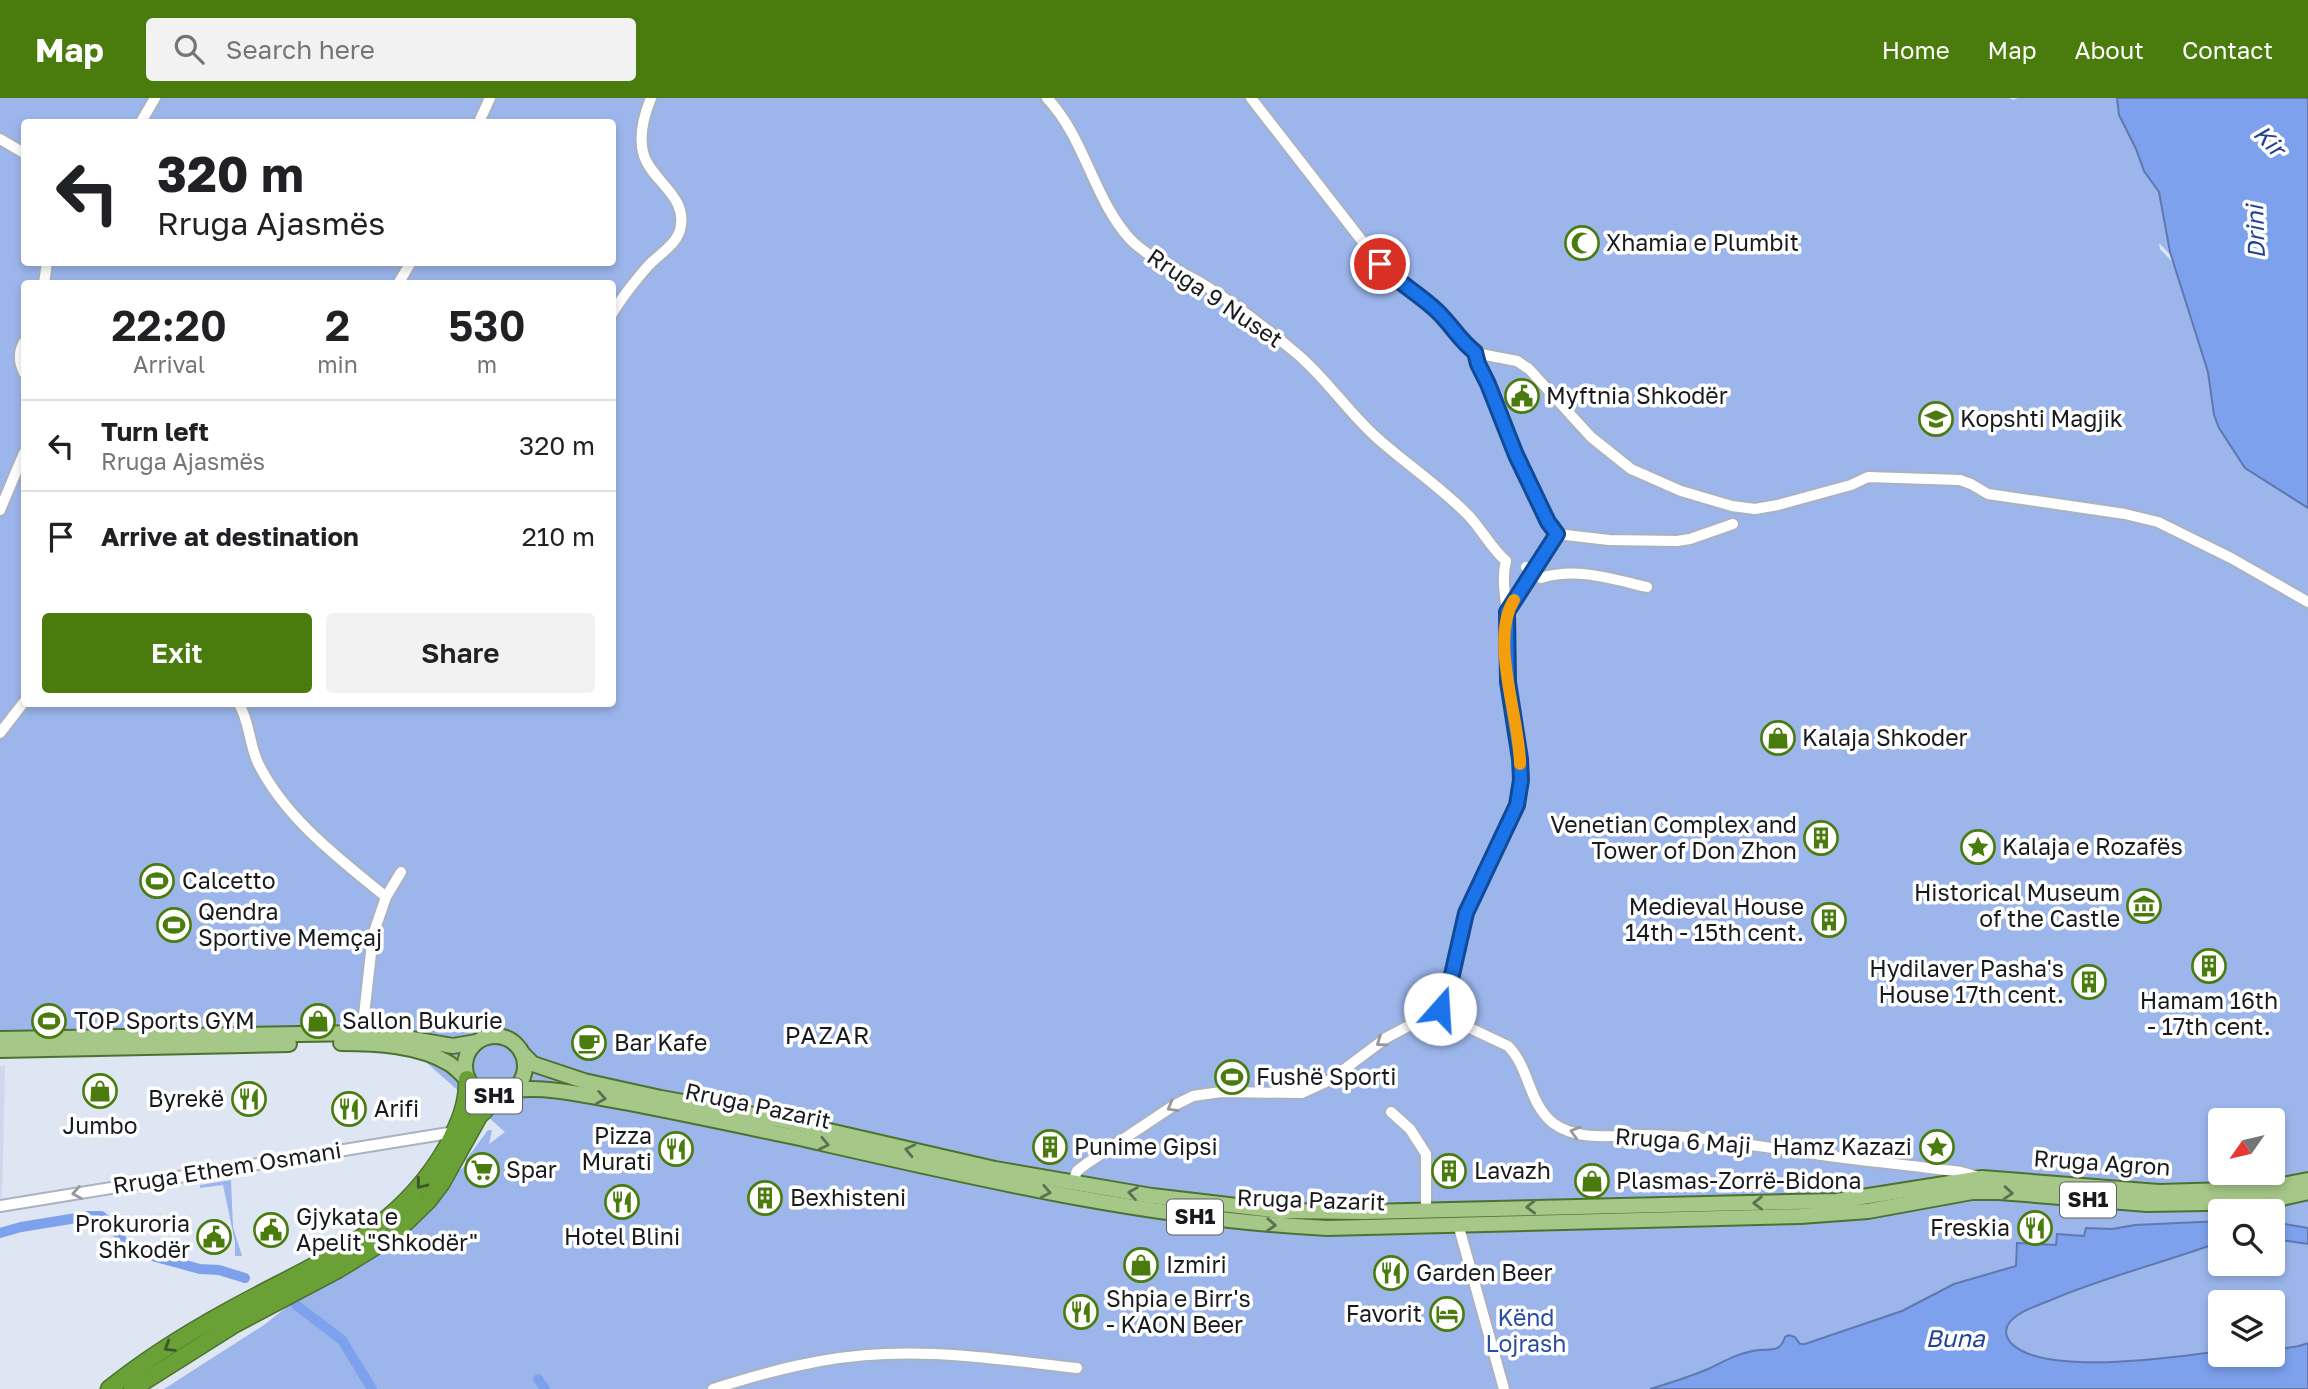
<!DOCTYPE html>
<meta charset="utf-8">
<style>
body{margin:0;font-family:"Golos Text",sans-serif;background:#f2f2f2;color:#202124;height:100vh;display:flex;flex-direction:column;font-size:26px;white-space:nowrap}
*{box-sizing:border-box;margin:0}
p{font-size:23px;color:#757577}
.icon{flex:none;width:38px;height:38px;fill:none;stroke:currentColor;stroke-width:2;stroke-linecap:round;stroke-linejoin:round}
.map{position:relative;flex:1;overflow:hidden}
.panel{position:absolute;left:21px;top:182px;width:595px;height:427px;display:flex;flex-direction:column;background:#fff;border-radius:7px;box-shadow:0 4px 10px #0003}
.panel>*{flex:none}
.guide{position:absolute;left:21px;top:21px;width:595px;height:147px;border-radius:7px;box-shadow:0 4px 10px #0003;background:#fff;color:#202124;overflow:hidden}
.needle{width:46px;rotate:236deg}
.tools{position:absolute;left:2208px;top:1010px;display:grid;gap:14px}
.tools a{display:grid;place-items:center;width:77px;height:77px;border-radius:7px;background:#fff;box-shadow:0 4px 10px #0003;font-size:35px}
.pin{position:absolute;display:grid;place-items:center;width:60px;height:60px;color:#fff;margin:-30px;border:4px solid #fff;border-radius:50%;box-shadow:0 2px 7px #0007}
.me{position:absolute;width:77px;margin:-38px;rotate:19deg;stroke-linejoin:round;filter:drop-shadow(0 0 5px #0008)}
.turn{display:flex;align-items:center;gap:24px;height:147px;padding:0 21px;font-size:32px}
.turn .icon{width:91px;height:91px;stroke-width:2.5}
.turn b{display:block;font-size:49px;line-height:60px}
.eta{display:flex;justify-content:space-evenly;align-items:center;height:119px;text-align:center}
.eta b{font-size:42px;font-weight:600;line-height:49px}
.primary-button{display:flex;gap:14px;margin-top:auto;padding:14px 21px}
.primary-button a{flex:1;height:80px;border-radius:7px;background:#497c0c;color:#fff;font-size:28px;font-weight:600;line-height:80px;text-align:center}
.primary-button a+a{background:#f2f2f2;color:#202124}
ul{padding:0;list-style:none}
li{display:flex;align-items:center;gap:21px;height:91px;padding:0 21px;border-top:2px solid #e0e0e0}
li div{flex:1}
li b{display:block;font-size:26px}
li em{font-style:normal}
header{display:flex;align-items:center;gap:42px;box-sizing:border-box;height:98px;padding:0 35px;background:#497c0c;color:#fff}
header strong{font-size:33px}
nav{display:flex;gap:38px;margin-inline-start:auto;font-size:24px}
.search{width:490px;height:63px;background:#f2f2f2;display:flex;align-items:center;gap:18px;box-sizing:border-box;padding:0 24px;border-radius:7px;color:#757577;font-size:26px}
.map>svg:first-child{display:block}
.built{fill:#cdd8ec}
.green{fill:#9cb6ec;fill-rule:evenodd}
.water{fill:#7da1ed;stroke:#5f78af;stroke-width:2}
.lines{fill:none;stroke-linecap:round;stroke-linejoin:round}
.canal{stroke:#7da1ed;stroke-width:10}
.minor-casing{stroke:#abb2bf;stroke-width:14}
.major-casing{stroke:#4d722f;stroke-width:18}
.highway-casing{stroke:#4d722f;stroke-width:19}
.minor{stroke:#fff;stroke-width:10}
.major{stroke:#a5c787;stroke-width:14}
.highway{stroke:#69a137;stroke-width:16}
.minor-bridge-casing{stroke:#abb2bf;stroke-width:14;stroke-linecap:butt}
.minor-bridge{stroke:#fff;stroke-width:10}
.oneway{stroke:#97989a}
.oneway2{stroke:#5e7053}
.oneway3{stroke:#3c572a}
.route-casing{stroke:#114b97;stroke-width:18}
.route{stroke:#1a73e8;stroke-width:12}
.slow{stroke:#f59e0b;stroke-width:12}
.labels{text-anchor:middle;stroke-width:7;stroke-linejoin:round;paint-order:stroke}
.shield{fill:#fff;stroke:#5d5f62;stroke-width:2}
.shield-label{font-size:21px;font-weight:bold;fill:#181a1f}
.poi-label{font-size:23px;fill:#181a1f;stroke:#fff;text-anchor:start}
.street-label{font-size:23px;fill:#181a1f;stroke:#fff}
.park-label{font-size:23px;fill:#294da5;stroke:#fff}
.water-label{font-size:24px;font-style:italic;fill:#20429a;stroke:#fff}
.neighbourhood-label{font-size:24px;letter-spacing:2px;fill:#181a1f;stroke:#fff}
</style>
<header>
<strong>Map</strong>
<div class="search"><svg class="icon" aria-label="search" viewBox="0 0 24 24"><circle cx="10" cy="10" r="6"/><path d="M15 15l6 6"/></svg>Search here</div>
<nav><a>Home</a><a>Map</a><a>About</a><a>Contact</a></nav>
</header>
<div class="map">
<svg width="2308" height="1291" viewBox="0 0 2308 1291">
<rect width="100%" height="100%" fill="#dee5f3"/>
<path class="built" d="M0,968h5l-3,131 -2,1z"/>
<g class="green">
<path d="M0,0h2009l4,2 5,-2h290v299l-149,-154 1,6 148,154v986h-2144l100,-64 205,-162 -4,-2 23,-31h4l-3,14 16,-12 -112,-99 -353,6 -40,-9zM24,24h588v140h-588zM24,186h588v420h-588zM2221,1022h52v52h-52zM2221,1113h52v53h-52zM2221,1204h52v52h-52z"/>
<path d="M231,1082l2,47 9,29h-7v-14l-12,-57 -23,3v-3z"/>
</g>
<g class="water">
<path d="M2117,0h191v410l-63,-40 -26,-40 -5,-13 -6,-43 -38,-120 -11,-60 -15,-21 -8,-22 -17,-34z"/>
<path d="M2221,1123v19l-4,3c-55,20 -112,34 -166,57 -14,6 -33,11 -42,23 -5,7 -3,14 2,20 32,34 166,14 210,8v3h52v-4l26,-4 9,-3v46h-658c20,-6 39,-12 58,-20 17,-8 32,-17 51,-19 14,-1 21,2 26,-13l4,-2 6,2 5,7h5l97,-33 52,-27 62,-18 1,-23 39,2 1,-11 27,2 2,-8 26,1 23,-4z"/>
<path d="M2273,1124l35,6v16l-35,-5z"/>
</g>
<g class="lines">
<g class="canal">
<path d="M0,1135l21,-6 68,-11h12l10,8 13,19 17,10 59,16 19,1 26,8"/>
<path d="M296,1207l46,35 30,49"/>
<path d="M538,1281l7,10"/>
</g>
<g class="minor-casing">
<g id="minor">
<path d="M1047,0c38,40 46,100 83,141 20,21 52,32 76,47 32,20 61,43 90,67 30,25 51,58 80,84 30,27 65,50 93,79 13,14 23,33 37,45"/>
<path d="M1251,0l129,166 60,51 27,31 8,7 3,11 10,21 28,70 32,67 9,12"/>
<path d="M141,24l14,-24"/>
<path d="M479,24l11,-24"/>
<path d="M0,41l24,14"/>
<path d="M44,186l3,-22"/>
<path d="M398,186l13,-22"/>
<path d="M612,216c10,-17 23,-33 36,-48 10,-11 28,-21 32,-36 9,-33 -27,-48 -36,-74 -6,-19 0,-41 7,-58"/>
<path d="M24,244c-6,11 -5,20 0,31"/>
<path d="M1475,255l42,8 12,8 62,68 40,32 50,22 51,15 23,3 23,-4 73,-20 17,-8 92,3 11,4 17,10 137,20 33,8 73,36 77,44"/>
<path d="M0,412l24,-57"/>
<path d="M1557,436l52,6 68,1 13,-2 43,-15"/>
<path d="M1541,480c36,-11 71,1 106,9"/>
<path d="M1507,514l50,-78"/>
<path d="M239,606c11,18 10,42 20,61 28,55 81,94 127,132"/>
<path d="M0,635l24,-31"/>
<path d="M1440,911l15,12 53,25c22,22 20,57 45,77 26,19 59,12 89,12 53,0 106,10 159,17 53,8 107,13 160,20l18,5"/>
<path d="M362,935l11,-98 13,-38 15,-25"/>
<path d="M1391,1014l19,17 16,25v56"/>
<path d="M1073,1084l4,-11 9,-7 87,-58 20,-10 28,-4 81,1 28,-13 56,-42 54,-29 9,-21 17,-75 51,-108c9,-43 -5,-82 -9,-124 -2,-22 -1,-44 -1,-66 -1,-18 -6,-35 -1,-54"/>
<path d="M0,1108l455,-74"/>
<path d="M1458,1126l46,165"/>
<path d="M713,1291c56,-18 113,-33 172,-35 64,-3 128,7 192,14"/>
</g>
</g>
<g class="major-casing">
<g id="major">
<circle cx="495" cy="968" r="30"/>
<path d="M0,941l362,-6 21,1 70,12 23,-4"/>
<path d="M341,945c35,0 78,2 109,21 6,4 11,10 17,15"/>
<path d="M0,952l289,-6"/>
<path d="M522,955l11,11 51,17 77,17 116,21 218,50 157,27 128,15 84,1 473,-11 145,-23 177,14 103,-3 46,-9"/>
<path d="M514,992c37,-4 73,6 110,12 57,11 114,23 171,35 176,40 351,82 532,91l473,-12 68,-5 104,-19h27l148,12 118,-2 43,-10"/>
</g>
</g>
<g class="highway-casing">
<g id="highway">
<path d="M109,1291c37,-30 79,-56 121,-79 85,-47 168,-75 218,-165 11,-22 20,-41 19,-66"/>
<path d="M132,1291l103,-65 104,-55 52,-32 37,-36 13,-17 38,-68 10,-10 18,-12"/>
</g>
</g>
<use href="#minor" class="minor"/>
<use href="#major" class="major"/>
<use href="#highway" class="highway"/>
<g class="minor-bridge-casing">
<path id="minor-bridge" d="M1526,469l12,6"/>
</g>
<use href="#minor-bridge" class="minor-bridge"/>
</g>
<defs><path id="oneway-chevron" d="M-2-3.5L2.5 0L-2 3.5" fill="none" stroke-width="1.6" stroke-linecap="round" stroke-linejoin="round" transform="scale(1.75)"/></defs>
<g class="oneway">
<use href="#oneway-chevron" transform="translate(1381 944) rotate(145)"/>
<use href="#oneway-chevron" transform="translate(1172 1009) rotate(150)"/>
<use href="#oneway-chevron" transform="translate(1575 1034) rotate(-164)"/>
<use href="#oneway-chevron" transform="translate(77 1095) rotate(171)"/>
</g>
<g class="oneway2">
<use href="#oneway-chevron" transform="translate(601 1000) rotate(10)"/>
<use href="#oneway-chevron" transform="translate(824 1046) rotate(12)"/>
<use href="#oneway-chevron" transform="translate(910 1052) rotate(-167)"/>
<use href="#oneway-chevron" transform="translate(1046 1094) rotate(11)"/>
<use href="#oneway-chevron" transform="translate(1133 1095) rotate(-170)"/>
<use href="#oneway-chevron" transform="translate(2008 1095) rotate(4)"/>
<use href="#oneway-chevron" transform="translate(1758 1105) rotate(179)"/>
<use href="#oneway-chevron" transform="translate(1531 1109) rotate(179)"/>
<use href="#oneway-chevron" transform="translate(1271 1127) rotate(3)"/>
</g>
<g class="oneway3">
<use href="#oneway-chevron" transform="translate(421 1086) rotate(128)"/>
<use href="#oneway-chevron" transform="translate(169 1249) rotate(148)"/>
</g>
<g class="lines">
<g class="route-casing">
<path id="route" d="M1380,166c17,18 39,30 57,47 14,13 23,30 38,41l3,12 10,20 28,71 32,67 9,12 -50,78 1,70 12,77 1,21 -4,25 -51,108 -17,75 -9,21"/>
</g>
<use href="#route" class="route"/>
<path class="slow" d="M1514,502c-25,40 6,119 6,164"/>
</g>
<defs>
<g id="mosque-ring" transform="scale(1.75)"><circle r="9.5" fill="#fff" stroke="#497c0c" stroke-width="1.5"/><path d="M3.5-4.9A6 6 0 1 0 3.5 4.9A5 5 0 1 1 3.5-4.9Z" fill="#497c0c"/></g>
<g id="civic-ring" transform="scale(1.75)"><circle r="9.5" fill="#fff" stroke="#497c0c" stroke-width="1.5"/><path d="M-.6-6.5H3V-4.5H.6V-3L4-1V1h2V6H-6V1h2V-1L-.6-3ZM-1.2 2.5V6h2.4V2.5Z" fill="#497c0c"/></g>
<g id="school-ring" transform="scale(1.75)"><circle r="9.5" fill="#fff" stroke="#497c0c" stroke-width="1.5"/><path d="M0-5L7-2L0 1L-7-2ZM-4 1L0 2.5L4 1V4Q0 6-4 4Z" fill="#497c0c"/></g>
<g id="shop-ring" transform="scale(1.75)"><circle r="9.5" fill="#fff" stroke="#497c0c" stroke-width="1.5"/><path d="M-5-2.5h2.3a2.7 3.5 0 0 1 5.4 0H5L5.5 6h-11ZM-1.5-2.5h3a1.5 2.3 0 0 0-3 0Z" fill="#497c0c"/></g>
<g id="building-ring" transform="scale(1.75)"><circle r="9.5" fill="#fff" stroke="#497c0c" stroke-width="1.5"/><path d="M-4-6H4V6H1V3H-1V6H-4ZM-2.5-4.3h1.7v1.8h-1.7ZM.8-4.3h1.7v1.8H.8ZM-2.5-1h1.7V.8h-1.7ZM.8-1h1.7V.8H.8Z" fill="#497c0c"/></g>
<g id="sight-ring" transform="scale(1.75)"><circle r="9.5" fill="#fff" stroke="#497c0c" stroke-width="1.5"/><path d="M0-6L1.8-2.2L6-1.7L2.9 1.2L3.7 5.4L0 3.3L-3.7 5.4L-2.9 1.2L-6-1.7L-1.8-2.2Z" fill="#497c0c"/></g>
<g id="stadium-ring" transform="scale(1.75)"><circle r="9.5" fill="#fff" stroke="#497c0c" stroke-width="1.5"/><path d="M0-5a6.5 5 0 1 0 0 10a6.5 5 0 1 0 0-10ZM-3.5-1.8h7v3.6h-7Z" fill="#497c0c"/></g>
<g id="museum-ring" transform="scale(1.75)"><circle r="9.5" fill="#fff" stroke="#497c0c" stroke-width="1.5"/><path d="M0-6L6-3V-2H-6V-3ZM-5-1h2V3h-2ZM-1-1h2V3h-2ZM3-1h2V3H3ZM-6 4H6V6H-6Z" fill="#497c0c"/></g>
<g id="cafe-ring" transform="scale(1.75)"><circle r="9.5" fill="#fff" stroke="#497c0c" stroke-width="1.5"/><path d="M-5.5-4.5H6V0H3Q3 3.5 0 3.5H-2.5Q-5.5 3.5-5.5 0ZM3-3.2v2h1.7v-2ZM-6 4.5H4V6H-6Z" fill="#497c0c"/></g>
<g id="restaurant-ring" transform="scale(1.75)"><circle r="9.5" fill="#fff" stroke="#497c0c" stroke-width="1.5"/><path d="M-5-6h1v4h1v-4h1v4h1v-4h1v5L-1.5 .5V6h-2V.5L-5-1ZM5-6V6H3V1.5H1.5Q1.5-4 5-6Z" fill="#497c0c"/></g>
<g id="supermarket-ring" transform="scale(1.75)"><circle r="9.5" fill="#fff" stroke="#497c0c" stroke-width="1.5"/><path d="M-6-5.5h2.5l.6 2H6L4.5 2H-2.5L-4.4-4H-6ZM-1.5 3.2a1.3 1.3 0 1 0 .1 0ZM3 3.2a1.3 1.3 0 1 0 .1 0Z" fill="#497c0c"/></g>
<g id="hotel-ring" transform="scale(1.75)"><circle r="9.5" fill="#fff" stroke="#497c0c" stroke-width="1.5"/><path d="M-6-4.5h1.5V1H6V5H4.5V3h-9V5H-6ZM-4 0a1.8 1.8 0 1 1 3.6 0ZM.5 0V-2.5h3Q6-2.5 6 0Z" fill="#497c0c"/></g>
</defs>
<g fill-rule="evenodd">
<use href="#mosque-ring" x="1582" y="145"/>
<use href="#civic-ring" x="1522" y="298"/>
<use href="#school-ring" x="1936" y="321"/>
<use href="#shop-ring" x="1778" y="640"/>
<use href="#building-ring" x="1821" y="740"/>
<use href="#sight-ring" x="1978" y="749"/>
<use href="#stadium-ring" x="157" y="783"/>
<use href="#museum-ring" x="2144" y="808"/>
<use href="#building-ring" x="1829" y="822"/>
<use href="#stadium-ring" x="174" y="827"/>
<use href="#building-ring" x="2209" y="868"/>
<use href="#building-ring" x="2089" y="884"/>
<use href="#stadium-ring" x="49" y="923"/>
<use href="#shop-ring" x="318" y="923"/>
<use href="#cafe-ring" x="589" y="945"/>
<use href="#stadium-ring" x="1232" y="979"/>
<use href="#shop-ring" x="100" y="993"/>
<use href="#restaurant-ring" x="249" y="1001"/>
<use href="#restaurant-ring" x="349" y="1011"/>
<use href="#building-ring" x="1050" y="1049"/>
<use href="#sight-ring" x="1937" y="1049"/>
<use href="#restaurant-ring" x="676" y="1051"/>
<use href="#supermarket-ring" x="482" y="1072"/>
<use href="#building-ring" x="1449" y="1073"/>
<use href="#shop-ring" x="1592" y="1083"/>
<use href="#building-ring" x="765" y="1100"/>
<use href="#restaurant-ring" x="622" y="1104"/>
<use href="#restaurant-ring" x="2035" y="1130"/>
<use href="#civic-ring" x="271" y="1132"/>
<use href="#civic-ring" x="214" y="1139"/>
<use href="#shop-ring" x="1141" y="1167"/>
<use href="#restaurant-ring" x="1391" y="1175"/>
<use href="#restaurant-ring" x="1081" y="1214"/>
<use href="#hotel-ring" x="1447" y="1216"/>
</g>
<g class="labels">
<g class="shield">
<rect x="466" y="980.5" width="56" height="35" rx="5"/>
<rect x="2060" y="1084.5" width="56" height="35" rx="5"/>
<rect x="1167" y="1101.5" width="56" height="35" rx="5"/>
</g>
<g class="shield-label">
<text x="494" y="1005">SH1</text>
<text x="2088" y="1109">SH1</text>
<text x="1195" y="1126">SH1</text>
</g>
<g class="poi-label">
<text x="1606" y="153">Xhamia e Plumbit</text>
<text x="1546" y="306">Myftnia Shkodër</text>
<text x="1960" y="329">Kopshti Magjik</text>
<text x="1802" y="648">Kalaja Shkoder</text>
<text x="1797" y="735" text-anchor="end">Venetian Complex and<tspan x="1797" dy="26">Tower of Don Zhon</tspan></text>
<text x="2002" y="757">Kalaja e Rozafës</text>
<text x="182" y="791">Calcetto</text>
<text x="2120" y="803" text-anchor="end">Historical Museum<tspan x="2120" dy="26">of the Castle</tspan></text>
<text x="1804" y="817" text-anchor="end">Medieval House<tspan x="1804" dy="26">14th - 15th cent.</tspan></text>
<text x="198" y="822">Qendra<tspan x="198" dy="26">Sportive Memçaj</tspan></text>
<text x="2064" y="879" text-anchor="end">Hydilaver Pasha's<tspan x="2064" dy="26">House 17th cent.</tspan></text>
<text x="2209" y="911" text-anchor="middle">Hamam 16th<tspan x="2209" dy="26">- 17th cent.</tspan></text>
<text x="74" y="931">TOP Sports GYM</text>
<text x="342" y="931">Sallon Bukurie</text>
<text x="614" y="953">Bar Kafe</text>
<text x="1256" y="987">Fushë Sporti</text>
<text x="224" y="1009" text-anchor="end">Byrekë</text>
<text x="374" y="1019">Arifi</text>
<text x="100" y="1036" text-anchor="middle">Jumbo</text>
<text x="652" y="1046" text-anchor="end">Pizza<tspan x="652" dy="26">Murati</tspan></text>
<text x="1074" y="1057">Punime Gipsi</text>
<text x="1912" y="1057" text-anchor="end">Hamz Kazazi</text>
<text x="506" y="1080">Spar</text>
<text x="1474" y="1081">Lavazh</text>
<text x="1616" y="1091">Plasmas-Zorrë-Bidona</text>
<text x="790" y="1108">Bexhisteni</text>
<text x="296" y="1127">Gjykata e<tspan x="296" dy="26">Apelit "Shkodër"</tspan></text>
<text x="190" y="1134" text-anchor="end">Prokuroria<tspan x="190" dy="26">Shkodër</tspan></text>
<text x="2010" y="1138" text-anchor="end">Freskia</text>
<text x="622" y="1147" text-anchor="middle">Hotel Blini</text>
<text x="1166" y="1175">Izmiri</text>
<text x="1416" y="1183">Garden Beer</text>
<text x="1106" y="1209">Shpia e Birr's<tspan x="1106" dy="26">- KAON Beer</tspan></text>
<text x="1422" y="1224" text-anchor="end">Favorit</text>
</g>
<g class="street-label">
<text transform="translate(1215 200) rotate(34)" y="8">Rruga 9 Nuset</text>
<text transform="translate(758 1008) rotate(12)" y="8">Rruga Pazarit</text>
<text transform="translate(1683 1043) rotate(4)" y="8">Rruga 6 Maji</text>
<text transform="translate(2102 1065) rotate(4)" y="8">Rruga Agron</text>
<text transform="translate(227 1070) rotate(-9)" y="8">Rruga Ethem Osmani</text>
<text transform="translate(1311 1102) rotate(2)" y="8">Rruga Pazarit</text>
</g>
<g class="park-label">
<text x="1526" y="1228">Kënd<tspan x="1526" dy="26">Lojrash</tspan></text>
</g>
<g class="water-label">
<text transform="translate(2269 43) rotate(46)" y="8">Kir</text>
<text transform="translate(2256 134) rotate(-92)" y="8">Drini</text>
<text x="1955" y="1249">Buna</text>
</g>
<g class="neighbourhood-label">
<text x="828" y="946">PAZAR</text>
</g>
</g>
</svg>
<div class="tools">
<a><svg class="needle" viewBox="-14 -14 28 28"><path d="M0-13l5 13h-10z" fill="#e53935"/><path d="M0 13l5-13h-10z" fill="#757577"/></svg></a>
<a><svg class="icon" aria-label="search" viewBox="0 0 24 24"><circle cx="10" cy="10" r="6"/><path d="M15 15l6 6"/></svg></a>
<a><svg class="icon" aria-label="layers" viewBox="0 0 24 24"><path d="M12 4l9 5-9 5-9-5zM3 14l9 5 9-5"/></svg></a>
</div>
<div class="pin" style="left:1380px;top:166px;background:#d93025"><svg class="icon" aria-label="arrive" viewBox="0 0 24 24"><path d="M6 21V4h12l-3 4 3 4H6"/></svg></div>
<svg class="me" style="left:1440px;top:911px" viewBox="-20 -20 40 40"><circle r="19" fill="#fff"/><path d="M0-13L10 11 0 6-10 11z" fill="#1a73e8"/></svg>
<div class="guide">
<div class="turn"><svg class="icon" aria-label="left" viewBox="0 0 24 24"><path d="M17 20v-9H6M10 6l-5 5 5 5"/></svg><div><b>320 m</b>Rruga Ajasmës</div></div>
</div>
<section class="panel">
<div class="eta">
<div><b>22:20</b><p>Arrival</p></div>
<div><b>2</b><p>min</p></div>
<div><b>530</b><p>m</p></div>
</div>
<ul>
<li><svg class="icon" aria-label="left" viewBox="0 0 24 24"><path d="M17 20v-9H6M10 6l-5 5 5 5"/></svg><div><b>Turn left</b><p>Rruga Ajasmës</p></div><em>320 m</em></li>
<li><svg class="icon" aria-label="arrive" viewBox="0 0 24 24"><path d="M6 21V4h12l-3 4 3 4H6"/></svg><div><b>Arrive at destination</b></div><em>210 m</em></li>
</ul>
<div class="primary-button"><a>Exit</a><a>Share</a></div>
</section>
</div>
